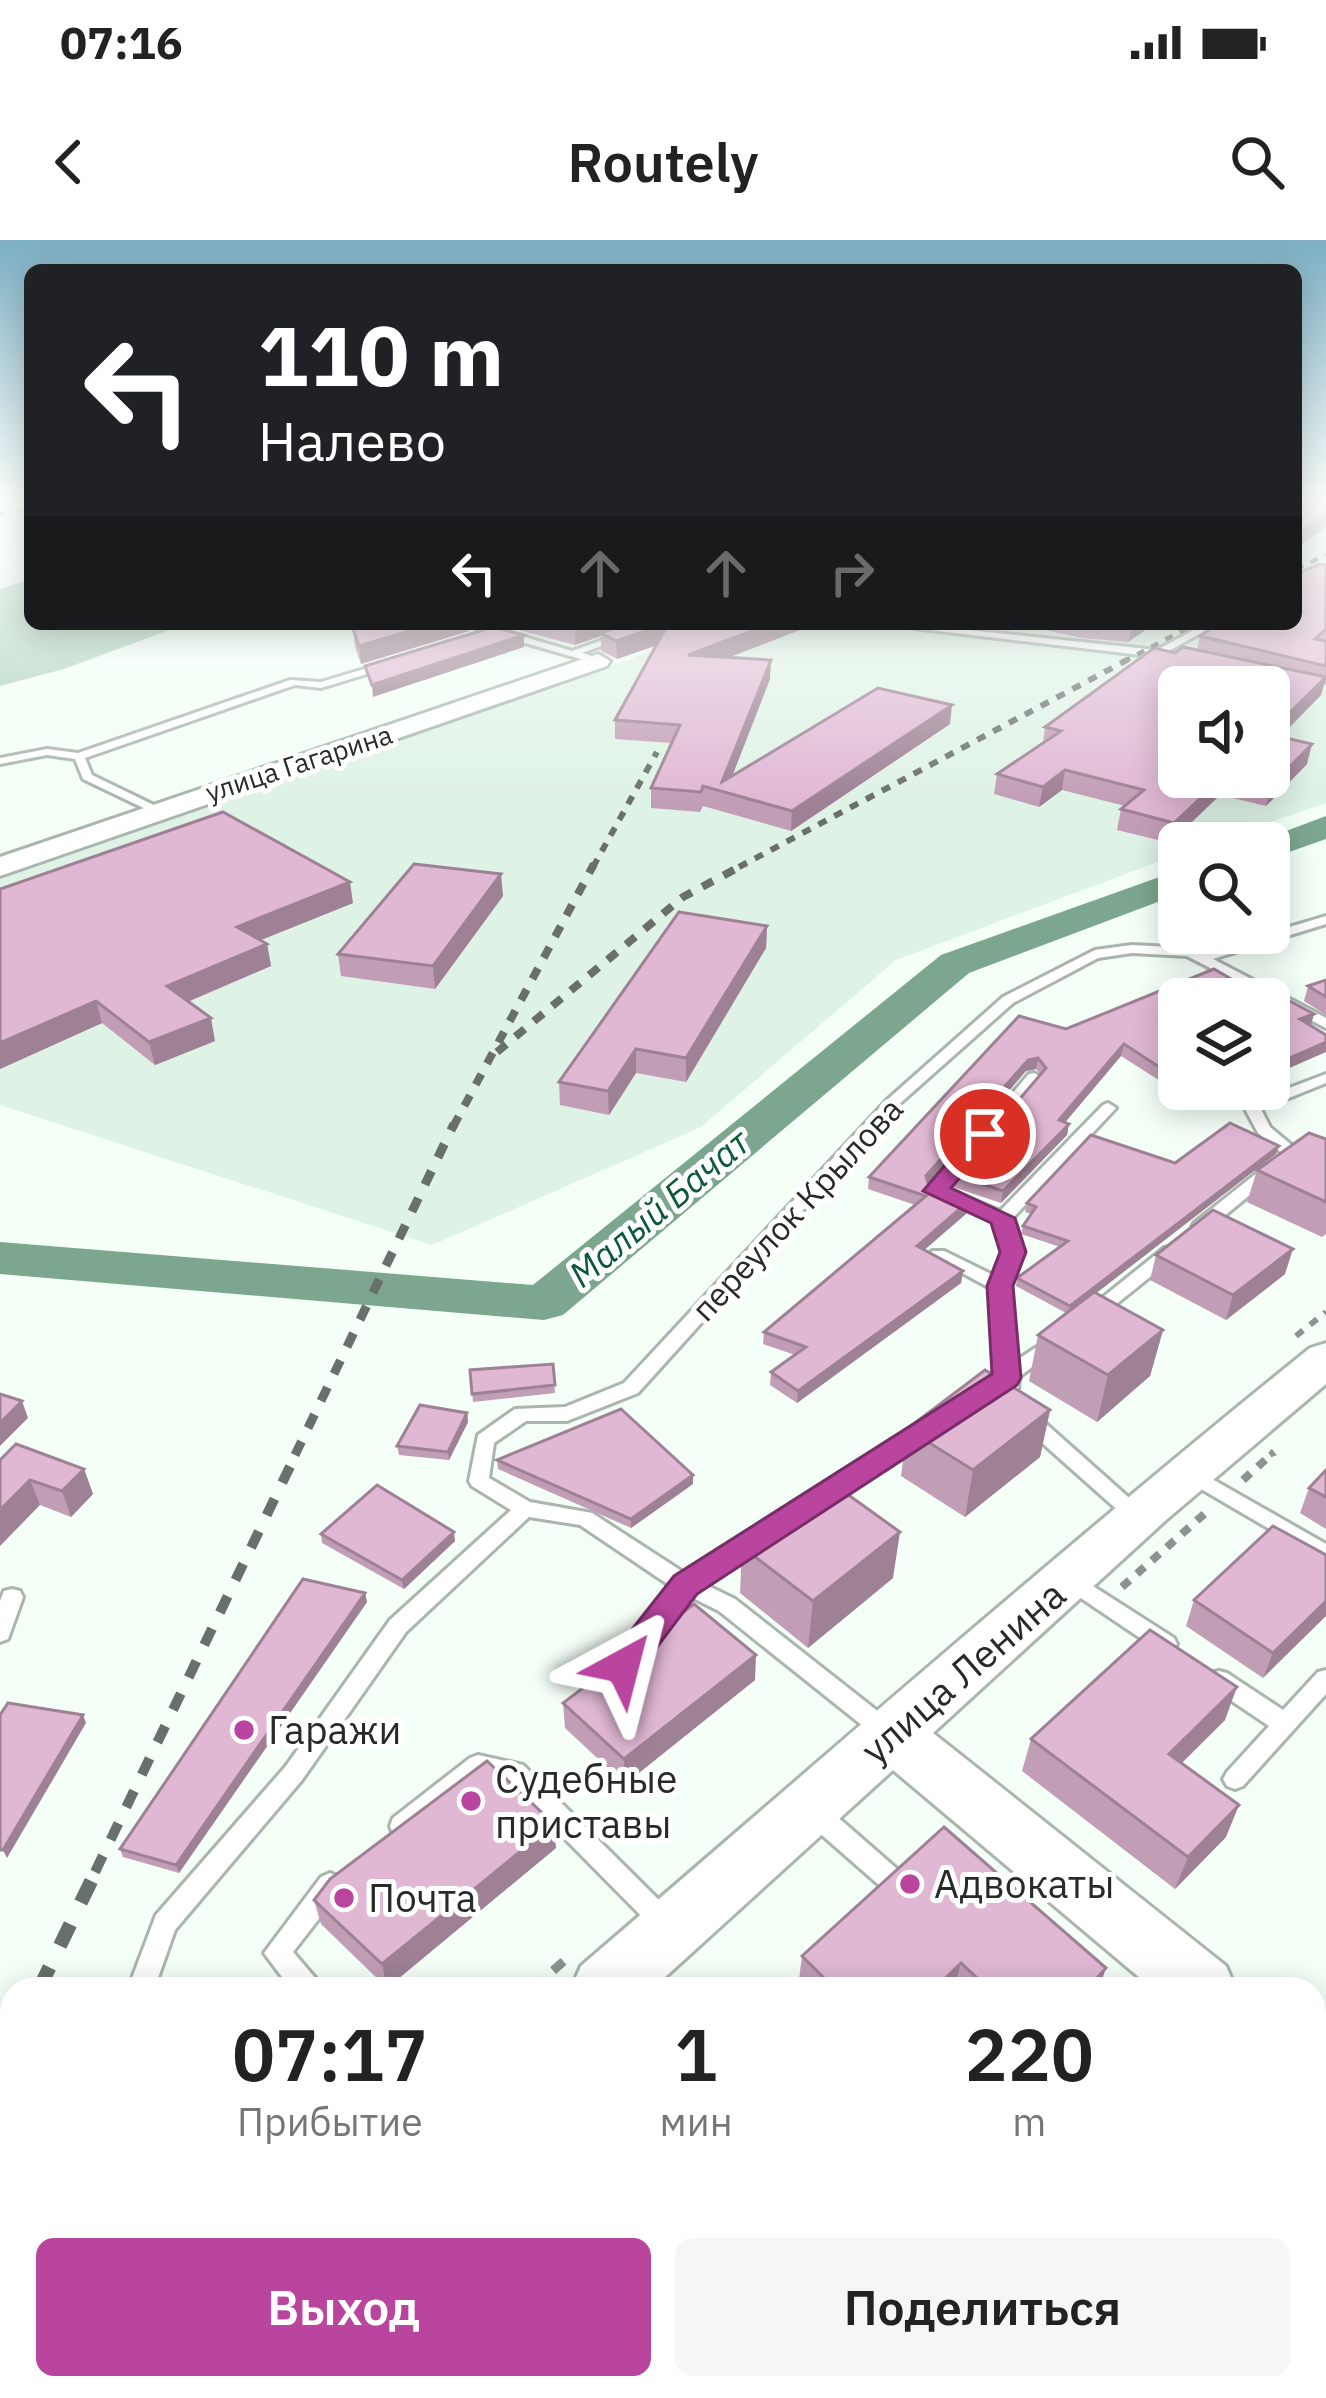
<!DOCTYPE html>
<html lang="ru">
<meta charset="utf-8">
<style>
body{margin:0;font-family:"IBM Plex Sans",sans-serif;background:#f6f6f6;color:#222;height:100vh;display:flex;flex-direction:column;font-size:45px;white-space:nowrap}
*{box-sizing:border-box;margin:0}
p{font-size:39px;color:#767676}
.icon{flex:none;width:66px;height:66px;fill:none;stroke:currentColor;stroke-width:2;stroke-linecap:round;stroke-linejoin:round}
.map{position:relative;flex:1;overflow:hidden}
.side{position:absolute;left:0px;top:1737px;width:1326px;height:423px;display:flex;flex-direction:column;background:#fff;border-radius:36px 36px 0 0;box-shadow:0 6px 30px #0003}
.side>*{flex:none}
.top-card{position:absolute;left:24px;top:24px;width:1278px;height:366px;border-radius:18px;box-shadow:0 6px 30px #0003;background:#202124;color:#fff;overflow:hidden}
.tools{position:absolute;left:1158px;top:426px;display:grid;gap:24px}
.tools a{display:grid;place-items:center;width:132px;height:132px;border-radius:18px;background:#fff;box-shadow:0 6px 30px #0003;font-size:60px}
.pin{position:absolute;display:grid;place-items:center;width:102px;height:102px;color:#fff;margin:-51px;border:6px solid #fff;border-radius:50%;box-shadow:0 3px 12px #0007}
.me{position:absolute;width:132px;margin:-66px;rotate:38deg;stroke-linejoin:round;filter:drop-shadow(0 0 9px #0008)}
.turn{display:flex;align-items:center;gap:42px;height:252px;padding:0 36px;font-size:54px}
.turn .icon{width:156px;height:156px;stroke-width:2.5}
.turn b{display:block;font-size:84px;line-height:102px}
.lanes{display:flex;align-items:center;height:114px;padding:0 36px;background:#0003;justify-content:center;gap:60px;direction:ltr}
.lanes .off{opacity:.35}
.eta{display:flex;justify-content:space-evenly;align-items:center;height:204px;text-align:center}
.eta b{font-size:72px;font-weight:600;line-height:84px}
.cta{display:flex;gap:24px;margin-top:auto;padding:24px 36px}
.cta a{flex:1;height:138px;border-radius:18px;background:#b9459f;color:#fff;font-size:48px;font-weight:600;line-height:138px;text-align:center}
.cta a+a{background:#f6f6f6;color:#222}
.status{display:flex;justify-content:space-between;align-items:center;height:84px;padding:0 60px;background:#fff;direction:ltr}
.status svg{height:33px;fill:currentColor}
header{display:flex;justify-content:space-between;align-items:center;height:156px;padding:0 36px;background:#fff;font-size:54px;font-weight:600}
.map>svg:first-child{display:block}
.built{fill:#dff2e6;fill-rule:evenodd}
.green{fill:#aed1bc}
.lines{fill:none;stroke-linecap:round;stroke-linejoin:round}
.river{fill:#7ca78e;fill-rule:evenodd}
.service-casing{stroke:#aab5ae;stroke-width:6}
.tertiary-casing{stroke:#aab5ae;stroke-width:6}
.path-far3{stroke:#8b938e;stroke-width:3;stroke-dasharray:4.5 4.5;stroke-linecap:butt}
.path-far2{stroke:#8b938e;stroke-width:6;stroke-dasharray:9 9;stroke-linecap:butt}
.path-far1{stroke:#8b938e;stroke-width:8;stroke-dasharray:10 10;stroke-linecap:butt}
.path{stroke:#8b938e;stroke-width:9;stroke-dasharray:14 14;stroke-linecap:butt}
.service{fill:#fff;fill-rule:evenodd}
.tertiary{fill:#fff;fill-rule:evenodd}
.rail-far5{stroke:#696f6b;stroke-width:4.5;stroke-dasharray:8 8;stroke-linecap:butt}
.rail-far4{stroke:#696f6b;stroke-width:6;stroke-dasharray:9 9;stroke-linecap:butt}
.rail-far3{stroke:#696f6b;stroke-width:8;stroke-dasharray:12 12;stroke-linecap:butt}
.rail-far2{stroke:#696f6b;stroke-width:9;stroke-dasharray:15 15;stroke-linecap:butt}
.rail-far1{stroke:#696f6b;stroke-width:10;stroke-dasharray:18 18;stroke-linecap:butt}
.rail{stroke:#696f6b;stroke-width:14;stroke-dasharray:24 24;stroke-linecap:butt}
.wall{fill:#c29eb6;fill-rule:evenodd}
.shaded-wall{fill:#9e8194}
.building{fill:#e1b8d4;stroke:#9e8194;stroke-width:3}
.route{fill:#b9459f;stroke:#782d67;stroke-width:3}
.poi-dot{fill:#b9459f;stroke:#fff;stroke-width:4.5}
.labels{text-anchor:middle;stroke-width:10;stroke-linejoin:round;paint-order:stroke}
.far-street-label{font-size:27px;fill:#272b28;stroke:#fff}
.street-label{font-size:33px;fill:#272b28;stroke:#fff}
.water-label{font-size:36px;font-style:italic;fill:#0a5938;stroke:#fff}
.near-street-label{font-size:39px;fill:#272b28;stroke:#fff}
.near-poi-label{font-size:39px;fill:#272b28;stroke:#fff;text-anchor:start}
</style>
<div class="status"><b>07:16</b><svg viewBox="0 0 49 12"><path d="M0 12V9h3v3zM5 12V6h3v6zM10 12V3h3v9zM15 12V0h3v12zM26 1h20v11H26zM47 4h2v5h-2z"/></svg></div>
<header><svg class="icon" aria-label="back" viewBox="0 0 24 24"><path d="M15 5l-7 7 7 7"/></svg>Routely<svg class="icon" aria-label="search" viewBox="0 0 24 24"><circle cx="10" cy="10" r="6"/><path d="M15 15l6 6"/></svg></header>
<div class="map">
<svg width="1326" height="2158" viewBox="0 0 1326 2158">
<rect width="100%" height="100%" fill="#f3fff7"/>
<path class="built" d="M1296,259h30v304l-117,40h-30v11l-283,106 -195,167 -269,118 -432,-140v-226l731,-255h565zM1179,447h90v90h-90z"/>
<g class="green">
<path d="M30,339v45h155l-121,45 -64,17v-97z"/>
<path d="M1314,1939l12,10v209h-258l7,-10h239z"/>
</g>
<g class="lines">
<g class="river">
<path d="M1326,576v23l-57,20v-16h-15z"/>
<path d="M1179,630v24l-210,79 -406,342 -19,5 -544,-46v-32l533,43 408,-330z"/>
</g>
<g class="service-casing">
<g id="service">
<path d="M463,384l31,4 28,-4 -18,7 68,20 75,-27h14l-79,29 19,6v4l-3,1 -104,-30 -15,3v-4l5,-2z"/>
<path d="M880,384h31l246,26 48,-26h12l-50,28 4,3 -5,3z"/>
<path d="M387,422l5,3 -2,2 -69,21 -26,-3 -210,73 7,17 70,34v4h-8l-71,-34 -8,-20 -28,-4 -47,9v-6l47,-9 31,4 212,-73 31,2z"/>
<path d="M1326,676v8l-113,35 113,59v10l-139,-72 -55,-3 -34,5 -85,45 -116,103 -259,287 -71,28h-41l-32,22 -5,35 41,24 62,11 94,61 68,-44 7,-2 7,2 3,6 -3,6 -64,42 31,15 159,125 4,7 -4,7 -8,3 -8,-3 -159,-127 -30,-15 -55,73 -8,3 -8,-3 -3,-6 3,-6 54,-70 -92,-62 -51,-8 -123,115 -104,148 -127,150 -21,59h-26l28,-74 130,-149 104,-146 121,-110 -39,-24 -3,-5 9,-46 37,-26 50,-2 59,-24 263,-283 116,-103 92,-47 37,-5 58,3 12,5z"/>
<path d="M1034,833l7,4 -2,3 -93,109 54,22 103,-106 5,-2 8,5 -104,111 10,32 -13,35 8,74 29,-19h12l3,4 -42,32 -1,13 -7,1 -8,-3 -22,13 -9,-7 28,-22 -8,-83 -63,-34 3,-4h12l51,25 9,-25 -8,-30 -68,-30 101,-117z"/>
<path d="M1326,834v9l-65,26 9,18 31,26 2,3 -2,3 -22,12 -73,60h-12l-2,-4 2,-4 73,-58 17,-10 -26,-22 -14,-26 3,-3z"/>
<path d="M1170,1007l9,5 -3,4 -77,62h-12l-3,-4 3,-4 77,-62z"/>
<path d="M1029,1173l7,2 109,97 3,5 -3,5h-14l-109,-97 -3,-5 3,-5z"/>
<path d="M923,1185l7,2 3,5 -3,5 -103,67h-14l-3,-5 3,-5z"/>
<path d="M1191,1227l135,77v18l-142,-83 -3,-5 3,-5z"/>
<path d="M1071,1332l103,66 3,6 -3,6 -8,3 -8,-3 -95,-64 -3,-6 3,-6z"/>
<path d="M12,1349l8,2 3,6 -15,42 -8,3v-41l4,-10z"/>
<path d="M1326,1430v24l-83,92 -8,3 -8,-3 -4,-7 4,-7 42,-46 -58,-39 -3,-7 3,-7 8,-2 8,2 56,37 35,-38z"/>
<path d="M478,1515l45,10 153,152 4,8 -4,8 -9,4 -9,-4 -150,-152 -26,-5 -71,58 -9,3 -9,-3 -3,-8 3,-8 77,-60z"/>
<path d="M816,1563l9,3 72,63 4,8 -4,8 -9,3 -9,-3 -72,-63 -3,-8 3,-8z"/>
<path d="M330,1633l9,4 4,8 -4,8 -46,59 24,28 4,9h-30l-27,-36 57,-76z"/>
<path d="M641,2148h39l-4,10h-39z"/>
</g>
</g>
<g class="tertiary-casing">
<g id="tertiary">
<path d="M598,414l12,7 -3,5 -607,210v-19z"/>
<path d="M1326,1103v41l-160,136 -233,213 293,233 10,23h-83l-260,-219 -241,219h-81l10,-23c242,-208 480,-417 729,-618z"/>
<path d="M1314,1805l12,4v75l-12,-5z"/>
<path d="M128,2148h85l-4,10h-86z"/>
</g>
</g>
<path class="path-far3" d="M0,274l30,-5"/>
<g class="path-far2">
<path d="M1296,1096l30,-24"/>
<path d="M1270,1215l4,-3"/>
</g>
<g class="path-far1">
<path d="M1243,1240l31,-28"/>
<path d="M1122,1347l89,-79"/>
</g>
<g class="path">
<path d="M532,1749l33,-29"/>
<path d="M68,2158l11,-10"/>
</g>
<use href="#service" class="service"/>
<use href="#tertiary" class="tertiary"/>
<g class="rail-far5">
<path d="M1296,329l30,-14"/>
<path d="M1123,422l72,-38"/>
</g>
<g class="rail-far4">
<path d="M593,627l64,-115"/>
<path d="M739,627l390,-208"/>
</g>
<g class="rail-far3">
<path d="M497,812l186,-155 62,-33"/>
<path d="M453,887l141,-263"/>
</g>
<path class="rail-far2" d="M295,1215l159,-331"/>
<path class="rail-far1" d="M95,1632l202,-420"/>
<g class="rail">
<path d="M39,1749l58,-120"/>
<path d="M0,1831l12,-25"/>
</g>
</g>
<g class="wall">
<path d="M1326,325v120l-2,-1 -3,11 -41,42 27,27 -41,42 -46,-11 -50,48 -53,-13 4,-21 4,-3 -63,-16 -23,17 -45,-13 3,-20 46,-31 2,-16 130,-74 22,-3 3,-14 96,-12zM1269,447v90h-90z"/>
<path d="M369,384h100v7l-108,33 -6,-17 -2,-18z"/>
<path d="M518,384h297l-87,34 42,21 -38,97 218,-52 -159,107 -88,-25 -3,6 -49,-4v-20l20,-45 -56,-4v-19l42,-75 -40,14 -16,-8v-15l-26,9 -57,-15z"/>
<path d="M1017,384h137l-26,18 -46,-4z"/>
<path d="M0,649l353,14 -92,37 6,4 4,22 -83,36 27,39 -60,24 -53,-42 -102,46z"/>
<path d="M503,656l-68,93 -94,-13 -3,-22z"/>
<path d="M767,686l-1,22 -80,134 -50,-9 -27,42 -49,-10 -1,-23z"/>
<path d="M1326,740v35l-22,-14 4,-15z"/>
<path d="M1179,759v90h64l-42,18 -80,-51 -56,66 4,2 -2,11 -66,68 -48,-16 2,-12 86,-100 -5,-6 -10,2 -98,113 41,17 -2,12 -43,37 39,21 -2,12 -164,120 -27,-18 1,-13 24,-17 -32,-11 1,-12 151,-127 -47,-16 1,-12 197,-148z"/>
<path d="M1326,899v95l-4,3 -75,-35 10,-32z"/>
<path d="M1279,906l-3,8 -180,139 67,37 -13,46 -53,46 -68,-41 9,-46 28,-22 -50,-27 1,-8 43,-31 -39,-13 2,-8 8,-12 -6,-2 2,-9 148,-40z"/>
<path d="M1156,1015l129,19 -59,46 -76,-40z"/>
<path d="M553,1124l2,29 -82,9 -3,-32z"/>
<path d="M1050,1170l-10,47 -75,60 -64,-41 6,-47z"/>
<path d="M467,1173l1,9 -19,38 -50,-5 -2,-9z"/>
<path d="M0,1220l84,9 9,25 -22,23 -31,-12z"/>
<path d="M497,1220l196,24 -62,44 -133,-59z"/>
<path d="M1326,1230v59l-26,-16 9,-25z"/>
<path d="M321,1294l134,7 -51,48 -82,-46z"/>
<path d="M742,1307l151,31 -85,70 -68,-55z"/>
<path d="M1326,1315l-63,123 -77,-52 8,-26z"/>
<path d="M365,1353l2,9 -188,271 -56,-16 -3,-8z"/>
<path d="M755,1440l-130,104 -60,-56 -2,-25z"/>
<path d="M1225,1480l-43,43 44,74 -51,52 -153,-118 9,-32z"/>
<path d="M944,1587l155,162h-299l-2,-2 4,-31z"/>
<path d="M556,1608l-169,140 -66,-64 -7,-24z"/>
</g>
<g class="shaded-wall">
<path d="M1326,274v13l-30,22v-14z"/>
<path d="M433,384h36v7l-108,33 -2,-18z"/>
<path d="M584,384h50l-33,9v3l-26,9v-18z"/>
<path d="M666,384h3v17l-52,18 -1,-18z"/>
<path d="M770,384h45l-127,49v-18z"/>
<path d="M1133,384h21l-26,18z"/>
<path d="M524,395v12l-151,50 -1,-12z"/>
<path d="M771,420l-1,19 -44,113 -4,-10z"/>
<path d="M1326,437l-5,18 -52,53v-15z"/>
<path d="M952,465l-2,19 -159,107 1,-20z"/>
<path d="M1312,504l-5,20 -41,42 5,-20z"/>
<path d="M1065,530l-3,20 -23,17 4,-20z"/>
<path d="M1223,537l-3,18 -50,48 4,-20z"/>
<path d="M501,634l2,22 -68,93 -2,-23z"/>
<path d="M350,642l3,21 -112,45 -4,-21z"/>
<path d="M767,686l-1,22 -80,134v-24z"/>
<path d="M267,704l4,22 -99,42 -5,-22z"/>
<path d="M96,761l6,22 -102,46v-26z"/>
<path d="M1314,774l-3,11 -11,-6z"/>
<path d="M211,778l4,23 -60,24 -6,-23z"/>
<path d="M1326,802v10l-57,25v-10z"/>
<path d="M1124,804l-3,12 -64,76 2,-12z"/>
<path d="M636,809v24l-27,42 -1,-24z"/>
<path d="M1038,818l-2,11 -10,2 -101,117 1,-12 102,-116z"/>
<path d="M1220,849h23l-42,18 3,-11z"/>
<path d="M1069,884l-2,11 -66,68 2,-12z"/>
<path d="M1279,906l-3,8 -208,161 2,-9z"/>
<path d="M969,961l-2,12 -52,45 2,-12z"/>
<path d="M1293,1009l-8,25 -59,46 7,-25z"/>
<path d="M963,1031l-2,12 -164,120 1,-12z"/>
<path d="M1163,1090l-13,46 -53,46 11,-47z"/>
<path d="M22,1161l6,17 -28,28v-23z"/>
<path d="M1050,1170l-10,47 -75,60 8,-47z"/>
<path d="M467,1173l1,9 -19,38 -1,-8z"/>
<path d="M84,1229l9,25 -22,23 -9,-26z"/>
<path d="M693,1235v9l-62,44v-9z"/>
<path d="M30,1240l10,25 -40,41v-36z"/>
<path d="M454,1292l1,9 -51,48 -2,-9z"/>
<path d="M900,1292l-7,46 -85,70 5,-47z"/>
<path d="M365,1353l2,9 -188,271 -3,-8z"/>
<path d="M1326,1361v15l-63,62 10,-25z"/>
<path d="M756,1415l-1,25 -130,104 -1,-25z"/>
<path d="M1237,1447l-12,33 -67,66 11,-32z"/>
<path d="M83,1475l3,8 -79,135 -4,-8z"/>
<path d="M1239,1565l-13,32 -51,52 13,-32z"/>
<path d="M554,1584l2,24 -169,140 -5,-24z"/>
<path d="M961,1723l-7,26h-20z"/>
<path d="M1106,1728l-7,21h-12z"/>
</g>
<g class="building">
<path d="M1296,259h30v15l-30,21z"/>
<path d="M1320,324l6,1v64l-11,10 11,2v25l-126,-30 17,-12h79v-50z"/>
<path d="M369,384h64l-74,22 -6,-17z"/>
<path d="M626,384h40l-50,17 -15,-8z"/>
<path d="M668,384h102l-82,31 83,5 -49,122 156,-94 74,17 -160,106 -89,-25 -2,6 -50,-4 29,-63 -65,-5z"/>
<path d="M493,387l31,8 -152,50 -7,-19z"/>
<path d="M1183,407l143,30 -57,56v-46h-90v90h44l-49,46 -53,-14 23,-19 -79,-20 -22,17 -46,-13 64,-43 -16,-4 109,-79 21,5z"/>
<path d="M1269,494l43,10 -41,42 -39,-9h37z"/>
<path d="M223,572l127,70 -113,45 30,17 -100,42 44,32 -62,24 -53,-41 -96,42v-154z"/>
<path d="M414,624l87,10 -68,92 -95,-12z"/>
<path d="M679,672l88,14 -81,132 -50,-9 -28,42 -49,-9z"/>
<path d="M1214,729l52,30h-87v81l-55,-36 -65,76 10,4 -66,67 -48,-16 91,-107 -8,-10 -10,2 -102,116 2,7 41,18 -52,45 46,25 -165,120 -27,-19 35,-25 -42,-15 162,-136 -57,-19 150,-161 47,13z"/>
<path d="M1326,740v17l-18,-11z"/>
<path d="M1284,758l30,16 -14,5 26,16v7l-57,25v-66l3,2z"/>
<path d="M1194,849h26l-16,7z"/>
<path d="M1230,883l49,23 -209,160 -53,-28 51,-37 -45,-15 13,-19 -9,-4 64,-68 84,28z"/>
<path d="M1309,893l17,6v63l-69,-32z"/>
<path d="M1213,970l80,39 -60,46 -77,-40z"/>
<path d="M1094,1052l69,38 -55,45 -70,-40z"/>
<path d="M553,1124l2,21 -83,9 -2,-24z"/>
<path d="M985,1130l65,40 -77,60 -66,-41z"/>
<path d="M0,1154l22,7 -22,22z"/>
<path d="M420,1165l47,8 -19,39 -51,-6z"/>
<path d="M621,1169l72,66 -62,44 -134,-59z"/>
<path d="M16,1204l68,25 -22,22 -32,-11 -30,30v-50z"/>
<path d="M1326,1230v27l-17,-9z"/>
<path d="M829,1241l71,51 -87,69 -71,-54z"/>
<path d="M377,1245l77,47 -52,48 -81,-46z"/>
<path d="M1273,1286l53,29v46l-53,52 -79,-53z"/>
<path d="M303,1339l62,14 -189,272 -56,-16z"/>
<path d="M694,1364l62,51 -132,104 -61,-56z"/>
<path d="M1150,1390l87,57 -68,67 70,51 -51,52 -157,-118z"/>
<path d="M8,1463l75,12 -80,135h-3v-135z"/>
<path d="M487,1521l67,63 -172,140 -68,-64 16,-21z"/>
<path d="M944,1587l162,141 -19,21h-98l-28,-26 -27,26h-99l-33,-33z"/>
<path d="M349,2148h179l5,6 -4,4h-190z"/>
</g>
<linearGradient id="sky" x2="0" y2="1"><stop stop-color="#7dafc4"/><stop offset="0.46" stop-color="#fafffb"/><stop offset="1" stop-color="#fafffb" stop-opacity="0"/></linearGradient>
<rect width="1326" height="561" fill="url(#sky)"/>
<path class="route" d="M985,887l12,7 -46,54 64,30 11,34 -13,34 8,92 -4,7 -320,209 -62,82 -12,4 -12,-4 -5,-10 5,-10 63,-80 318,-202 -5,-88 13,-34 -9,-29 -68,-32 53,-62z"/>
<g class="poi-dot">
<circle cx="244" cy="1490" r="12"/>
<circle cx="471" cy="1561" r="12"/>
<circle cx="910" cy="1644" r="12"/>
<circle cx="344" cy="1658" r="12"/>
</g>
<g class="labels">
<g class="far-street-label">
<text transform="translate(299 524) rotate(-18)" y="9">улица Гагарина</text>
</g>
<g class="street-label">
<text transform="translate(797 969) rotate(-47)" y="12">переулок Крылова</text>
</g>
<g class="water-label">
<text transform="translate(659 968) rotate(-40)" y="13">Малый Бачат</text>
</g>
<g class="near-street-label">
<text transform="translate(963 1432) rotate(-41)" y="14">улица Ленина</text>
</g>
<g class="near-poi-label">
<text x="268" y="1504">Гаражи</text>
<text x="495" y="1553">Судебные<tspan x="495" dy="45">приставы</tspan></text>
<text x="934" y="1658">Адвокаты</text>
<text x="368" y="1672">Почта</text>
</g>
</g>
</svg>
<div class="tools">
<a><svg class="icon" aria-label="sound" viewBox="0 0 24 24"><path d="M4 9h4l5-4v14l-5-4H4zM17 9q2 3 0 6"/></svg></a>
<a><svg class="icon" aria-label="search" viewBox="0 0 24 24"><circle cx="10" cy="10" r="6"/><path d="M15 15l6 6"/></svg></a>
<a><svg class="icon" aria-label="layers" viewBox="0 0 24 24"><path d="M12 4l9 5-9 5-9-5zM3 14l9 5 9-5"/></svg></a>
</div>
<div class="pin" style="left:985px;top:894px;background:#d93025"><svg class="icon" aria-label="arrive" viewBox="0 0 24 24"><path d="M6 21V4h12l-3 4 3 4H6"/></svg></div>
<svg class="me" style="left:623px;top:1426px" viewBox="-20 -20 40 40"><path d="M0-17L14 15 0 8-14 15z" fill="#b9459f" stroke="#fff" stroke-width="4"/></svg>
<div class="top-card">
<div class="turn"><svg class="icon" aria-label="left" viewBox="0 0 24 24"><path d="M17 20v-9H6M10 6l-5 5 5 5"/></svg><div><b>110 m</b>Налево</div></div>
<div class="lanes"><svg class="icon" aria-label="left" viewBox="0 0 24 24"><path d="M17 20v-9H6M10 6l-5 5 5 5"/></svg><svg class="icon off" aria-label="ahead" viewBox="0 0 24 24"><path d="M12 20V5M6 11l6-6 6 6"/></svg><svg class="icon off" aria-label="ahead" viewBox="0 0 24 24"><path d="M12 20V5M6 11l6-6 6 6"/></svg><svg class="icon off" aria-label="right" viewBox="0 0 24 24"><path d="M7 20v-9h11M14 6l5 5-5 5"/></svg></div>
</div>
<section class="side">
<div class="eta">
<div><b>07:17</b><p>Прибытие</p></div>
<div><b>1</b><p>мин</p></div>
<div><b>220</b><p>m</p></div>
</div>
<div class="cta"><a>Выход</a><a>Поделиться</a></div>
</section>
</div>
